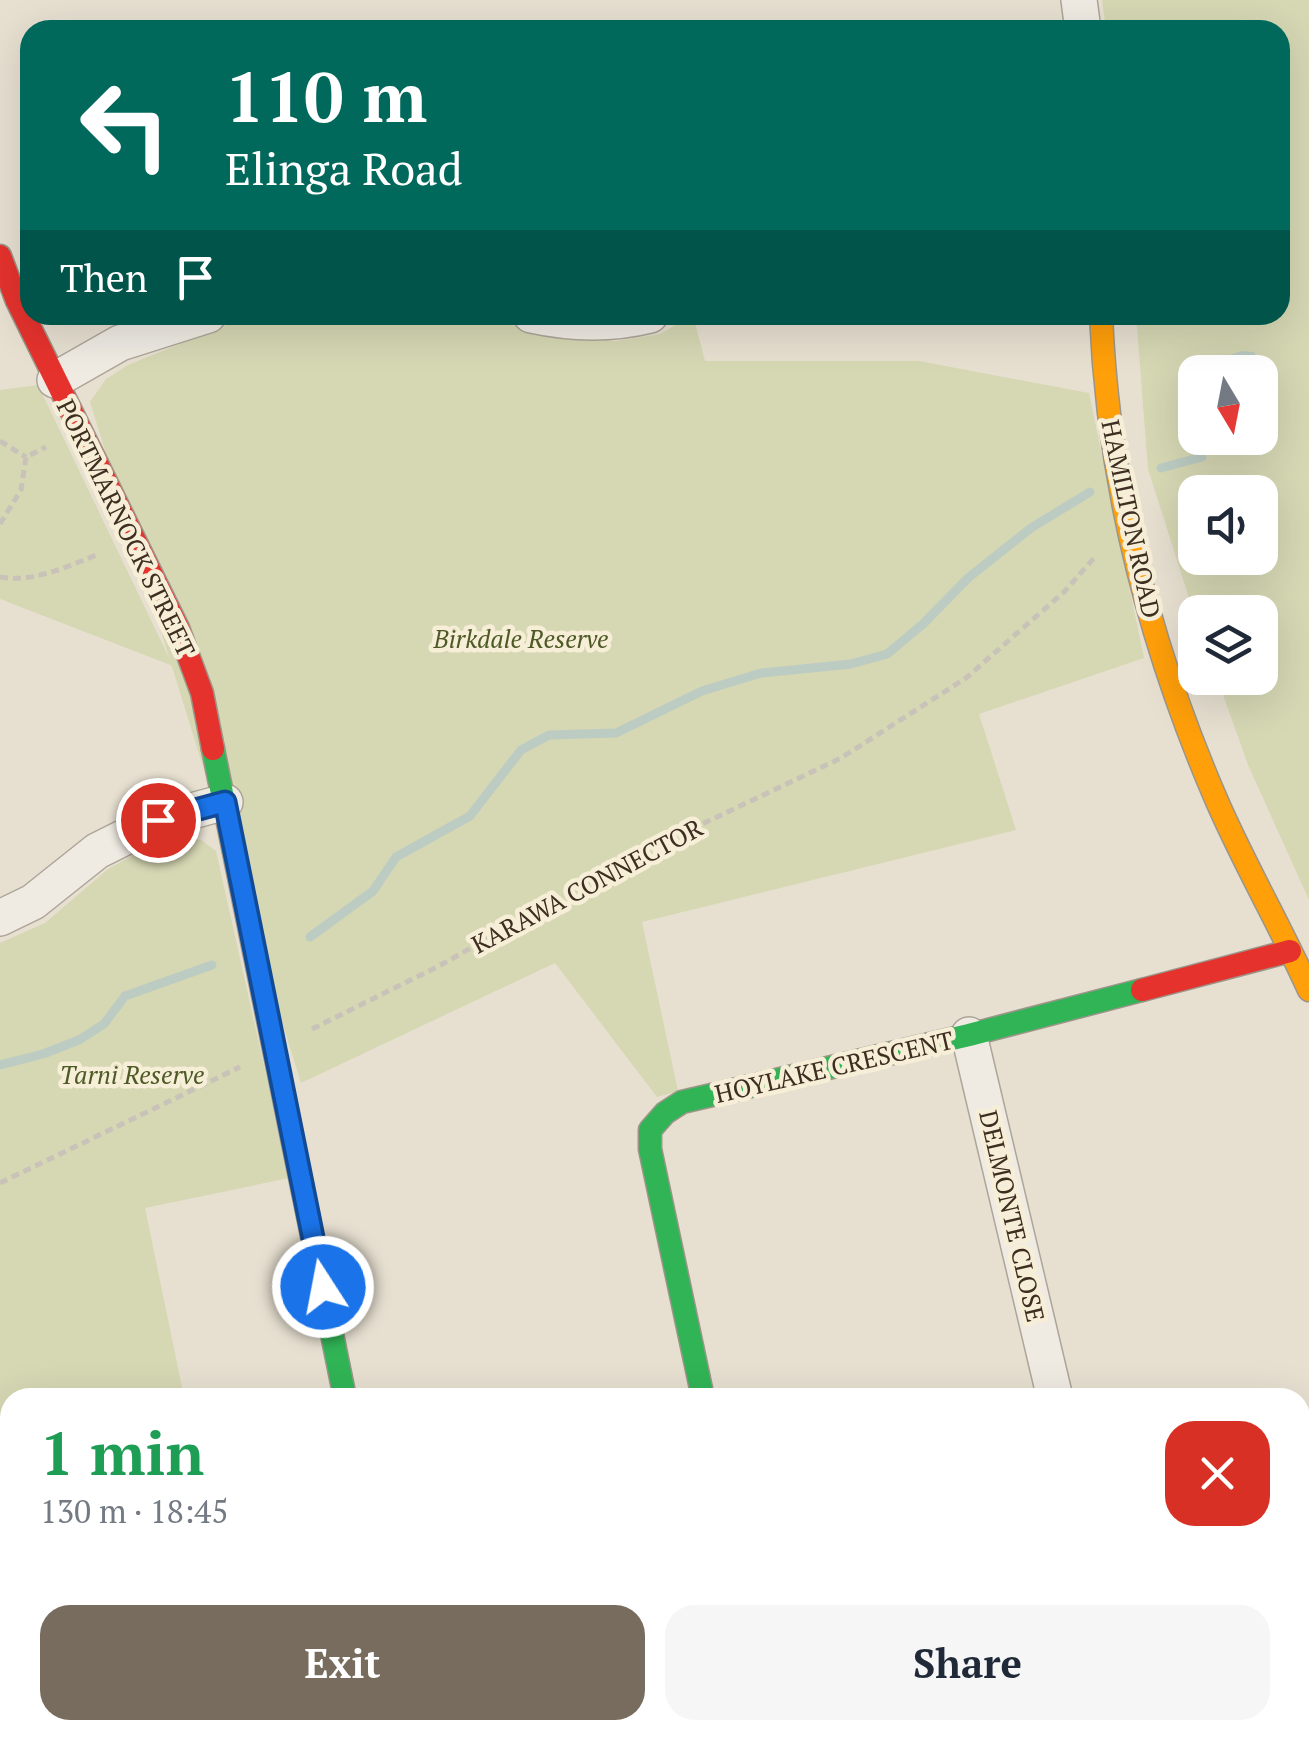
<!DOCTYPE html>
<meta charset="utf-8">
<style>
body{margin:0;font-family:"PT Serif",serif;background:#f6f6f7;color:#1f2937;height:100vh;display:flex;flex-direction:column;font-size:38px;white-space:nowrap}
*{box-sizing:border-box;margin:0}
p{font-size:32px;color:#747a83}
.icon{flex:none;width:55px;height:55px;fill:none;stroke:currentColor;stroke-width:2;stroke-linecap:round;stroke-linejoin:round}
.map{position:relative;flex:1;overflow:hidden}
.drawer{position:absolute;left:0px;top:1388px;width:1310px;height:352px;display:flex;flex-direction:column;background:#fff;border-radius:30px 30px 0 0;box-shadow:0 10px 40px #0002}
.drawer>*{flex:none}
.hud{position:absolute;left:20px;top:20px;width:1270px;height:305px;border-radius:30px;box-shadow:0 10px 40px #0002;background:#00695c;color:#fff;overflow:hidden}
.needle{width:65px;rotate:170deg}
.controls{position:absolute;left:1178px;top:355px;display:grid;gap:20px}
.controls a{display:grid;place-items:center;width:100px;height:100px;border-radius:20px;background:#fff;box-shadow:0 10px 40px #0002;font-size:50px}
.pin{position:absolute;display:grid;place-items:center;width:85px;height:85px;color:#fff;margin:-42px;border:5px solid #fff;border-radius:50%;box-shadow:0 2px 10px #0007}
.me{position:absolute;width:110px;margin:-55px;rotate:349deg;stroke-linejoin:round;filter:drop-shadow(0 0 8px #0008)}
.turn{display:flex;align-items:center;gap:35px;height:210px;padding:0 40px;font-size:45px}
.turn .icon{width:130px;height:130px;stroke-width:2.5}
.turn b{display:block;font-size:70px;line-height:85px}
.then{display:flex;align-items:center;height:95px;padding:0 40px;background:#0003;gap:20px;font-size:38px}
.round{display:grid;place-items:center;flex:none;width:105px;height:105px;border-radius:30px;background:#f6f6f7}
.headline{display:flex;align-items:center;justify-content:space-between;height:170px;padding:0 40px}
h1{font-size:60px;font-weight:600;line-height:75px;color:#1e9e55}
.cta{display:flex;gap:20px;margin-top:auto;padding:20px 40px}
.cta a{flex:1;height:115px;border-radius:30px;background:#786c5e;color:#fff;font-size:40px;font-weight:600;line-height:115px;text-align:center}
.cta a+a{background:#f6f6f7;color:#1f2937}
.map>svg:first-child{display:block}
.green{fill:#d6d7b3;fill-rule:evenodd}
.water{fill:#bcccc2}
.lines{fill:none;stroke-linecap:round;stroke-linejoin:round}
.stream{stroke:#bcccc2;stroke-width:9}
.street-casing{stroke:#ada599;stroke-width:38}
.fast-casing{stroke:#9c958a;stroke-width:25}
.slow-casing{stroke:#9c958a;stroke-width:25}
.jam-casing{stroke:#9c958a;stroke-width:25}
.path{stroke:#c8c2b9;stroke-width:5;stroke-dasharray:8 5;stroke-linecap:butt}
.street{stroke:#efebe3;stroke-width:35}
.fast{stroke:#30b455;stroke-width:22}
.slow{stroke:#ff9f0a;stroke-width:22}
.jam{stroke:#e5322d;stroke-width:22}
.route-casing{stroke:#114b97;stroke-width:25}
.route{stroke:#1a73e8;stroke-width:18}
.labels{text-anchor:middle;stroke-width:9;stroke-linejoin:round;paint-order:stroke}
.street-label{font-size:25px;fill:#3d2e20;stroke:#f7eed8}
.park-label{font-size:25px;font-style:italic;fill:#4d5a26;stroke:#f7eed8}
</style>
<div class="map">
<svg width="1309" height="1739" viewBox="0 0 1309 1739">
<rect width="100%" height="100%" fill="#e7e0d1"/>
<g class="green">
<path d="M1102,0h207v900l-61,-135 -31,-87h43v-66h-65v5l-47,-148 -12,-154h144v-285h-174zM1195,372h65v66h-65zM1195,492h65v66h-65z"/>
<path d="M251,315h207l94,18 64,8 44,-7 33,-19 12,46h214l170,32 55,265 -165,56 37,116 -374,92 36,169 -21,6 -102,-134 -254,120 -211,-681 16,-23 22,-14z"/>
<path d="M38,385l135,281 -173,-67v-209z"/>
<path d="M181,837l20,3 15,11 73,327 -144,30 39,189 -174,1v332h59l2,9h-71v-796l45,-20 63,-54 55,-30z"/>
</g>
<path class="water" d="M1242,351l12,1 6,11 -1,9h-64v47l-5,-17 -1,-30 6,-6z"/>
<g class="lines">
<g class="stream">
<path d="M1161,468l41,-11"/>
<path d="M310,937l63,-46 23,-34 74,-41 51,-66 28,-15 67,-2 86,-42 59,-18 90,-9 36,-10 36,-30 45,-46 63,-50 59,-36"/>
<path d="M0,1065l43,-11 36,-14 25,-16 21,-28 87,-31"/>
</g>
<g class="street-casing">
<g id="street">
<path d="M1079,0l4,30"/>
<path d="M531,315c41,9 79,10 119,0"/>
<path d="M55,380l65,-37 88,-28"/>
<path d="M0,918l33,-16 64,-51 62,-31 66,-18"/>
<path d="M969,1035l86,363"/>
<path d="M1300,1693l9,-7"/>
<path d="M412,1730l2,9"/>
<path d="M772,1730l2,9"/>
<path d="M1257,1739l8,-9"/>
</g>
</g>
<g class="fast-casing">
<g id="fast">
<path d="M213,749l132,649"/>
<path d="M703,1398l-53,-249v-19l15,-17 17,-11 287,-67 173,-45"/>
</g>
</g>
<g class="slow-casing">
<path id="slow" d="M1101,315c7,169 48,329 115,484 28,65 64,126 93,191"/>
</g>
<g class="jam-casing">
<g id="jam">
<path d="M0,256l17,45 161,327 24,65 11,56"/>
<path d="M1142,990l148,-39"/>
</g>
</g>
<g class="path">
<path d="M0,441l26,16"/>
<path d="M0,524l21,-34 5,-33 20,-10"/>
<path d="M0,577c34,6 68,-11 99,-23"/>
<path d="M312,1029l125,-62 200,-112 204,-97 125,-80 98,-86 30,-34"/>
<path d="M0,1183l240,-116"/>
</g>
<use href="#street" class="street"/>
<use href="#fast" class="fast"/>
<use href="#slow" class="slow"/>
<use href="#jam" class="jam"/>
</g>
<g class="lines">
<g class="route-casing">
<path id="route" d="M158,820l67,-18 98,485"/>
</g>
<use href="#route" class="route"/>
</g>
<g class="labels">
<g class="street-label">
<text transform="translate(1131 519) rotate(78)" y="9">HAMILTON ROAD</text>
<text transform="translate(126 528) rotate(64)" y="9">PORTMARNOCK STREET</text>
<text transform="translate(587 886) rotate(-28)" y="9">KARAWA CONNECTOR</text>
<text transform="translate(834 1067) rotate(-13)" y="9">HOYLAKE CRESCENT</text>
<text transform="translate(1012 1216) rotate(77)" y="9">DELMONTE CLOSE</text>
</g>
<g class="park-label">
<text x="521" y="648">Birkdale Reserve</text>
<text x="132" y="1084">Tarni Reserve</text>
</g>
</g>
</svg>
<div class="controls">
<a><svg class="needle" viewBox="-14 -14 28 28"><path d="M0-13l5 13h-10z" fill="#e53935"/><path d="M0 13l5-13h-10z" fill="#747a83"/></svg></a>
<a><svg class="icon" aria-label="sound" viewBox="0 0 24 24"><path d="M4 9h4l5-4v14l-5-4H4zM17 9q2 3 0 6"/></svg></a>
<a><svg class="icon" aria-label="layers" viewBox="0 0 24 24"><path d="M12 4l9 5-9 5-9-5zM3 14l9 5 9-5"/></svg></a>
</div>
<div class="pin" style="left:158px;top:820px;background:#d93025"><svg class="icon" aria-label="arrive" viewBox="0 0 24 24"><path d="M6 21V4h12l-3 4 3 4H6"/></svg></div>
<svg class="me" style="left:323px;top:1287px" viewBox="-20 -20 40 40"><circle r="17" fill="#1a73e8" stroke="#fff" stroke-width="3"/><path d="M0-11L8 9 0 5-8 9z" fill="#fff"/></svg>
<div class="hud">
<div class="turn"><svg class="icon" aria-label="left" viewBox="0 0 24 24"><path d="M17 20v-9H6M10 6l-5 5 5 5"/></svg><div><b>110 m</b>Elinga Road</div></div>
<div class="then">Then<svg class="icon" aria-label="arrive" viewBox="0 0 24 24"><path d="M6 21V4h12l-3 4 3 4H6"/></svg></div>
</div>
<section class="drawer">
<div class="headline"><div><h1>1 min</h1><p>130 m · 18:45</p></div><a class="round" style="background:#d93025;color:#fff"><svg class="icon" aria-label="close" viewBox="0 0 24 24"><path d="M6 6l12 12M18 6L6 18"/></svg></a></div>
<div class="cta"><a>Exit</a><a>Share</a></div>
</section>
</div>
